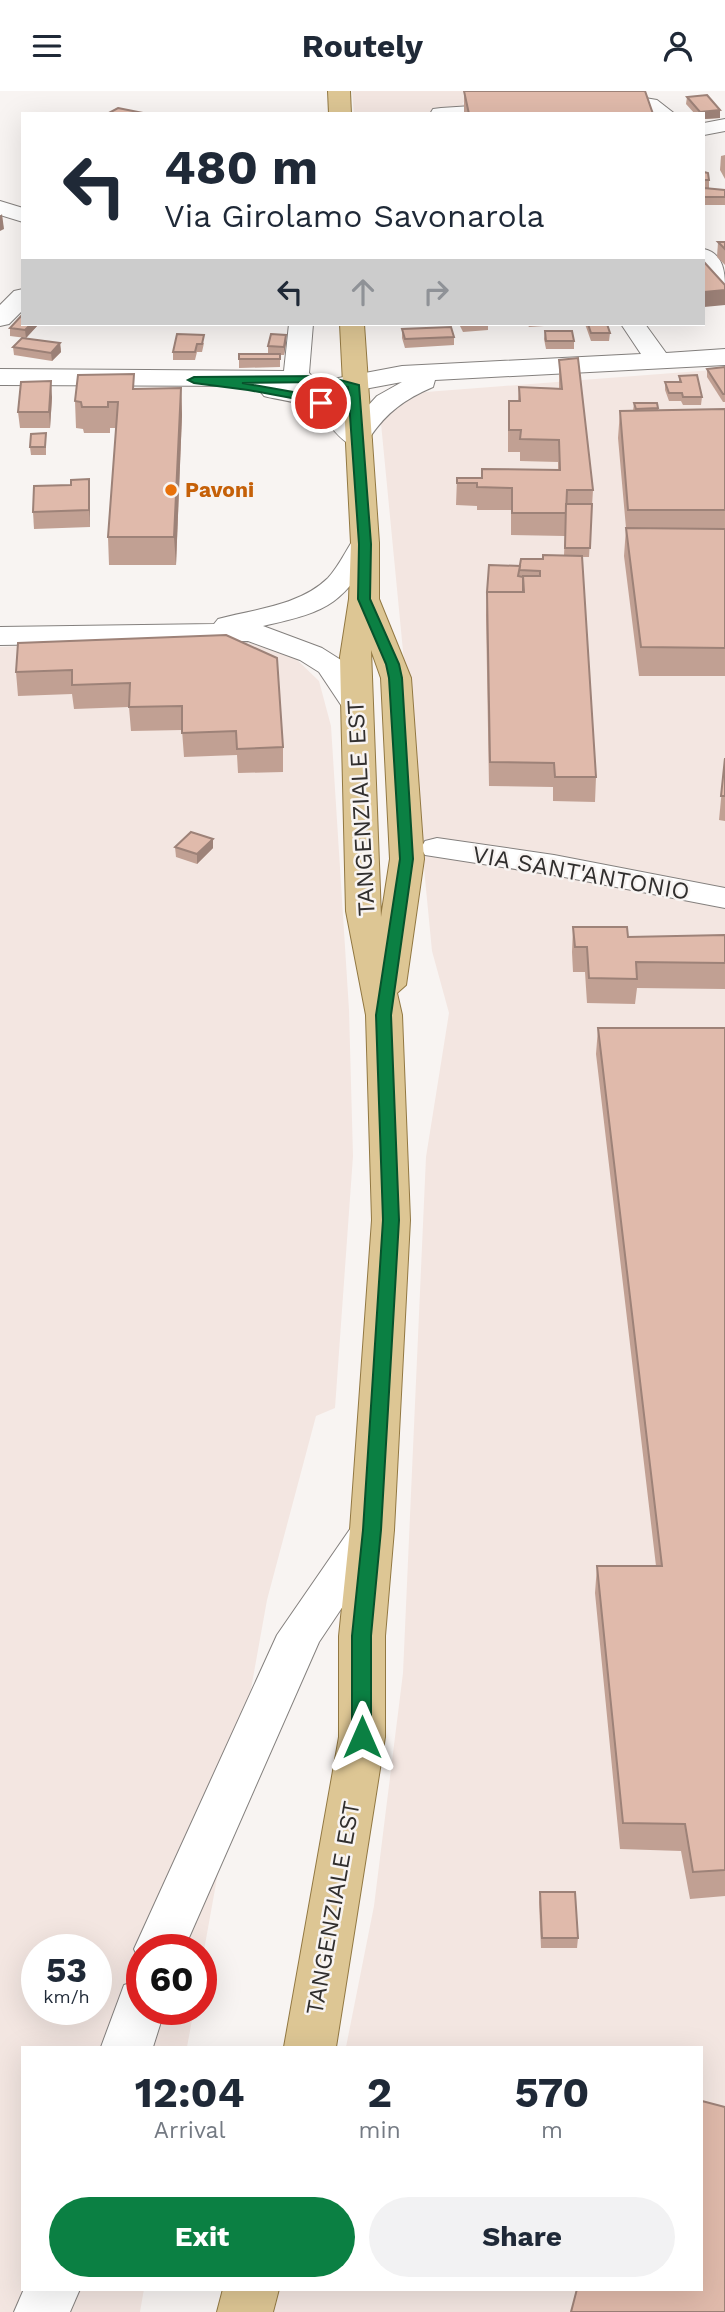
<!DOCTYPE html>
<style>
body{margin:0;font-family:"Work Sans",sans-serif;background:#f2f2f3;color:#1f2937;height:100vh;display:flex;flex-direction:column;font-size:26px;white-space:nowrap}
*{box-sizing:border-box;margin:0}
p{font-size:23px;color:#747a83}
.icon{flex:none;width:38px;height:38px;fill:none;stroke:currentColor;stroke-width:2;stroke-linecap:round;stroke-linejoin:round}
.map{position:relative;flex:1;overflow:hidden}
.side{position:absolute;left:21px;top:1955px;width:682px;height:245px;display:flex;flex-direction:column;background:#fff;border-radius:0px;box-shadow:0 7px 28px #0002}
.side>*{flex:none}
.top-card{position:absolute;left:21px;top:21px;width:684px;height:214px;border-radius:0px;box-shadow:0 7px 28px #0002;background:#fff;color:#1f2937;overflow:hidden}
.speed{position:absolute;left:21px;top:1843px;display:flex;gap:14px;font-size:35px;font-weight:700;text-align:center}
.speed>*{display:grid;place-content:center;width:91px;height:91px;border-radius:50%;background:#fff;box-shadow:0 7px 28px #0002;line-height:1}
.speed small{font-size:18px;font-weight:400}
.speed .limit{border:10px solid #d22;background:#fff;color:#111}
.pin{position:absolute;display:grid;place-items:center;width:60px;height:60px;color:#fff;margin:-30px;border:4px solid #fff;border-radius:50%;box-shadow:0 2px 7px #0007}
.me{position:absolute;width:77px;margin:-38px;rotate:0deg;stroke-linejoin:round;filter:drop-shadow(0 0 5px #0008)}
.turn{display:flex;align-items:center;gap:24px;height:147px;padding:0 28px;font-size:32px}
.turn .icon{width:91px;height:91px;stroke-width:2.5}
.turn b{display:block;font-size:49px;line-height:60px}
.lanes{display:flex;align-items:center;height:66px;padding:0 28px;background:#0003;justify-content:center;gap:35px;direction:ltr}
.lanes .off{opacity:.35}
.eta{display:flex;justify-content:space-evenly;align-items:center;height:119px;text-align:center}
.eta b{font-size:42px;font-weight:700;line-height:49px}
.action{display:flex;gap:14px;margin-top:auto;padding:14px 28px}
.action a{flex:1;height:80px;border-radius:42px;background:#0b8043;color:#fff;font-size:28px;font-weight:700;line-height:80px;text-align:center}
.action a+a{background:#f2f2f3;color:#1f2937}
header{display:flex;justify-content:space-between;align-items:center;height:91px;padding:0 28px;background:#fff;font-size:32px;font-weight:700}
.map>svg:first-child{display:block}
.built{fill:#f3e6e1;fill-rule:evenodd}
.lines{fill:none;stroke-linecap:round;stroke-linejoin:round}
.minor-casing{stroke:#84807e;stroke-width:2}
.major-casing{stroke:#927842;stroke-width:2}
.minor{fill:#fff;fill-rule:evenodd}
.major{fill:#ddc694;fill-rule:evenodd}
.wall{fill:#c1a093}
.shaded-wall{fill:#9d8278}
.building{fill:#e0baab;stroke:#9d8278;stroke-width:2}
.route{fill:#0b8043;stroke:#07532c;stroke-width:2}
.food-dot{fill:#e8710a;stroke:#f8f4f2;stroke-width:2.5}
.labels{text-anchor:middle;stroke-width:5;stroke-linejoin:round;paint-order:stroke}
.far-food-label{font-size:21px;font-weight:bold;fill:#c56008;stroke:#f8f4f2;text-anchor:start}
.street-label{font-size:24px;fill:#312f2e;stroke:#f8f4f2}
</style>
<header><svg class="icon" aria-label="menu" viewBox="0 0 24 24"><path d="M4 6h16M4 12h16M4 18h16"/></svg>Routely<svg class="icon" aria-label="person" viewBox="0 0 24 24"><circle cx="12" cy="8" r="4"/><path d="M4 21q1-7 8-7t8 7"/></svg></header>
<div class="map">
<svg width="725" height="2221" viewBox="0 0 725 2221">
<rect width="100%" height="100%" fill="#f8f4f2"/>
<g class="built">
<path d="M352,0h122l-12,13 130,-13h53l14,23h-305z"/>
<path d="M725,278v1943h-451l6,-23h422v-242h-356l28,-141 29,-233 23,-516 23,-144 -17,-62 -52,-538 20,-19z"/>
<path d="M189,546l58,5 46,14 26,25 12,45 18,284 4,146 -18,252 -19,8 -49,184 -66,367v-18h-59v60h52l-7,38h-164v242h121l-4,23h-140v-1665zM37,1858h59v60h-59z"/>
</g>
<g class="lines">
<g class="minor-casing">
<g id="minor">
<path d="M633,5l24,4 18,14h-24l-18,-5 -44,1 -3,-5 3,-5z"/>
<path d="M516,12l8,1 3,5 -3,5h-94l3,-5 8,-1z"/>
<path d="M725,28v12l-21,4v-12z"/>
<path d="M0,110l23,7v14l-23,-7z"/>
<path d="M704,158c20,5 21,23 21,41 -20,-5 -23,-24 -21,-41z"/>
<path d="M23,198v21l-14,14 -9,2v-21l14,-14z"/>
<path d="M289,233h24l-4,49 6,6 -3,4 90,-17 239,-12 -20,-30h24l21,29 59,-4v16l-290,15 -2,7c-28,12 -46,25 -63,50l2,3 -4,6c-27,6 -36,-25 -56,-37 -13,-8 -34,-9 -48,-13l-4,-5 3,-5 -263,-1v-16l284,2zM402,291l-25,14 -23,25 -27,-25z"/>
<path d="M365,444l10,2 4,6c-36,60 -47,68 -116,83l59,22 19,12 30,44 -4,7 -11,2 -11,-2 -26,-39 -19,-12 -52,-19 -248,4v-18l214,-3 4,-5c37,-10 81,-13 110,-41 11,-12 18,-28 27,-41z"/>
<path d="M437,747l117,17 171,33v20l-171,-33 -129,-20 -4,-7 4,-7z"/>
<path d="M372,1423l15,5 7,11 -75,112 -135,307h-42l-1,15 -7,-15 143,-314 80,-116z"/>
<path d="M142,1888v30h23l-12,38h-52l23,-62z"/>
<path d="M24,2198h56l-10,23h-56z"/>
</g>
</g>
<g class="major-casing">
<g id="major">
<path d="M328,0h22l1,23h-22z"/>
<path d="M340,233h24l15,219v56l32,79 13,181 -18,126 -9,8 5,22 8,205 -16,310 -9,106v101l-49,310h-52l55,-310v-101l11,-106 22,-310 -6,-205 -20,-104 -6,-254 9,-58 2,-56zM371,559l10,28 9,181 -9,58z"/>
<path d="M223,2198h56l-6,23h-56z"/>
</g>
</g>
<use href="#minor" class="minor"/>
<use href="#major" class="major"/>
</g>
<g class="wall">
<path d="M464,0h181l8,23h-189z"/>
<path d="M687,6l33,13v8l-16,1v-5h-9l-9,-10z"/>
<path d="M725,64v24l-5,-9 1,-14z"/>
<path d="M704,81l5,8v8h-5z"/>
<path d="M704,97l21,2v15h-21z"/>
<path d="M718,151h7v23l-8,-8z"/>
<path d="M459,233h29v6l-25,2z"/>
<path d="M527,233h32v1l-30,2z"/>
<path d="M585,233h22l3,9 -1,8h-18z"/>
<path d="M38,234l-12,13 -16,-2v-8z"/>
<path d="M402,238l52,8v8l-49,3 -3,-10z"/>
<path d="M545,240l29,10v8h-28l-2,-10z"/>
<path d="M177,243l27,9 -2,9h-5l-2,8h-22v-8z"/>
<path d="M286,244v8l-2,12h-4v12l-41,1v-14h29v-8z"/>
<path d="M60,252l1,9 -9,9 -38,-6 -1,-8z"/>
<path d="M559,269l34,130 -4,67h-7l14,220 -1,25 -42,-1v-14l-64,-1 -3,-171 1,-23 33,-26 23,-7 21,-4 2,-42 -1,23 -54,-1v-25h-34v-4l-21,-1 1,-27h25l76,-8v-8l-38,-1v-9h-12v-29l1,-22h9l1,-14 40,1z"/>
<path d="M725,276v35h-2l-16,-25v-8z"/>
<path d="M679,285l23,21 -1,8h-18l-2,-4h-12l-4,-11v-8h14z"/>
<path d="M181,297l1,27 -6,150h-67l-1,-28 8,-109h-6v5h-26l-1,-4 -7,-1 -1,-27 60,-12z"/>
<path d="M52,306l-2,31h-30l-2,-16z"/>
<path d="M634,312l24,5v2l67,-1v267h-86l-15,-120 2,-28 -8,-90 2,-27h13z"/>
<path d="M46,342v22h-15l-1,-8z"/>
<path d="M89,388l1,48 -56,2 -1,-17 38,-27z"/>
<path d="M226,544l57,112v25l-45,1 -1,-18 -53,2 -2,-27 -51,1 -2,-24 -55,2 -2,-15 -54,2 -2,-24z"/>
<path d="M725,667v63l-6,-1z"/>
<path d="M213,748v9l-16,16 -21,-7 -1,-10z"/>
<path d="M573,836l55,10 97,-2v54l-88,-1 -2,16 -48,-1 -2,-31h-12l-1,-20z"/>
<path d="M598,937h127v868l-35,3 -9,-48 -61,-2 -25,-256 2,-27h59l-60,-512z"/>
<path d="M540,1801l38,46 -1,10h-36l-2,-46z"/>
</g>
<g class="shaded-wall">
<path d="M720,19v8l-16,1v-5h-4v-2z"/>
<path d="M2,123l2,15 -4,2v-15z"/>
<path d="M725,199v15l-21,2v-15z"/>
<path d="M31,233h7v1l-12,13 -1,-8z"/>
<path d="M286,244v8l-2,12v-8z"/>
<path d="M60,252l1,9 -9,9 -1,-8z"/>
<path d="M51,290l1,16 -2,31 -1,-16z"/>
<path d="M181,297l1,27 -6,150 -2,-28z"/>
<path d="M89,388l1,16v32l-1,-17z"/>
<path d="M213,748v9l-16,16v-10z"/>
</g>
<g class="building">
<path d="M464,0h181l8,23h-184z"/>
<path d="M707,4l13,15 -20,2 -13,-15z"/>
<path d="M118,17l25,5 -36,1z"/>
<path d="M704,81l4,1 1,7h-5z"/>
<path d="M704,97l21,2v7h-21z"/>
<path d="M718,151h7v7z"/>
<path d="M704,171l21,23v5l-21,2z"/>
<path d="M22,224l1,9h8l-6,6 -15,-2z"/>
<path d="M588,233h19l3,9h-19z"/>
<path d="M451,236l3,10 -49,2 -3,-10z"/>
<path d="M545,240h27l2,10h-28z"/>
<path d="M177,243l27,1 -2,9h-5l-2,8h-22z"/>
<path d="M271,243l15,1 -2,12 -16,-1z"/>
<path d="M22,247l38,5 -9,10 -38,-6z"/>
<rect x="239" y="263" width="41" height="5"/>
<path d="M578,267l15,132h-26l-1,23h-54v-25l-35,-1v-4h-20v-5h25v-9l78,1 -1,-30 -39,-1 1,-9h-12v-29h11l-1,-14 43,2 -3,-29z"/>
<path d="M725,276v27h-2l-16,-25z"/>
<path d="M134,283l-1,15 48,-1 -7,149h-66l10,-135h-10v5h-26l-1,-5 -6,-1 3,-26z"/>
<path d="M697,284l5,22h-19l-1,-4h-13l-4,-11h16l-2,-6z"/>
<path d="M51,290l-2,31h-31l3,-30z"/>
<path d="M634,312h23l1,5 -22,1z"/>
<path d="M725,318v101h-97l-8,-99z"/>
<path d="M46,342l-1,14h-15l1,-13z"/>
<path d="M89,388v31l-56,2 1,-26 37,-1v-5z"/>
<path d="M566,413h26l-2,44h-25z"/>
<path d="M626,437l99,1v119l-84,-1z"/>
<path d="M543,464l39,1 14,221h-41l-1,-14 -64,-1 -3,-170h37l-1,-16h17v-5l-21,-1 2,-11h22z"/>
<path d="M489,474l31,1 -2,10 5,1v15h-36z"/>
<path d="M226,544l51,23 6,89 -46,2 -1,-18 -54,2v-27l-53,1 1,-24 -58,2v-15l-56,2 2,-29z"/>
<path d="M725,667v38h-4z"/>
<path d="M191,741l22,7 -16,15 -22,-7z"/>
<path d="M573,836h54l1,10 97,-2v28l-89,-1 1,17 -48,-1 -2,-31h-12z"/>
<path d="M598,937h127v842l-32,2 -8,-48 -62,-1 -26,-257h65z"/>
<path d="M540,1801h35l3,46h-36z"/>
<path d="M702,2010l23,6v205h-154l6,-23h125z"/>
</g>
<path class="route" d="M325,285l34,9 12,159 -1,55 29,65 3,14 11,181 -22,156 8,205 -18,310 -10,106v101l-2,6 -7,2 -7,-2 -3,-6v-101l11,-106 20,-310 -7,-205 24,-156 -11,-181 -3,-14 -28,-65 1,-55 -11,-157 -23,-5 -83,1 57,10 26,8 1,2 -5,3 -24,-7 -49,-9 -54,-7 -6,-3 6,-3z"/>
<circle class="food-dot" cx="171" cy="399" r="7"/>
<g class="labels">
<g class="far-food-label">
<text x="185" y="406">Pavoni</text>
</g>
<g class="street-label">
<text transform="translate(361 717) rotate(-93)" y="8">TANGENZIALE EST</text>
<text transform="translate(581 782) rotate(10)" y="8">VIA SANT'ANTONIO</text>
<text transform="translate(333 1817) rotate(-80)" y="8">TANGENZIALE EST</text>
</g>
</g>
</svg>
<div class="speed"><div>53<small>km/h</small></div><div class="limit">60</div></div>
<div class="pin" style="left:321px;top:312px;background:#d93025"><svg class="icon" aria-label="arrive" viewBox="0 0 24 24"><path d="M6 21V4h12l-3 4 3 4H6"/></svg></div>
<svg class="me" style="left:362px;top:1646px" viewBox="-20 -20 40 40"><path d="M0-17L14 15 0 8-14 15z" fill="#0b8043" stroke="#fff" stroke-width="4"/></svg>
<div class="top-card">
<div class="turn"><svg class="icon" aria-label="left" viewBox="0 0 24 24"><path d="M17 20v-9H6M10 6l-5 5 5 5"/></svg><div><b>480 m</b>Via Girolamo Savonarola</div></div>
<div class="lanes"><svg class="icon" aria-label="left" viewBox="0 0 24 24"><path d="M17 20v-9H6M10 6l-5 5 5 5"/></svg><svg class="icon off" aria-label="ahead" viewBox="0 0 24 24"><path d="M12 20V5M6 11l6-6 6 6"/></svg><svg class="icon off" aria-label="right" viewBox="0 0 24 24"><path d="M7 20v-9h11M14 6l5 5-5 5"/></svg></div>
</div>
<section class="side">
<div class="eta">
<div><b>12:04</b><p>Arrival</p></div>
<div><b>2</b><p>min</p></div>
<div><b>570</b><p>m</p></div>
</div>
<div class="action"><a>Exit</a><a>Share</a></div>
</section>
</div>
